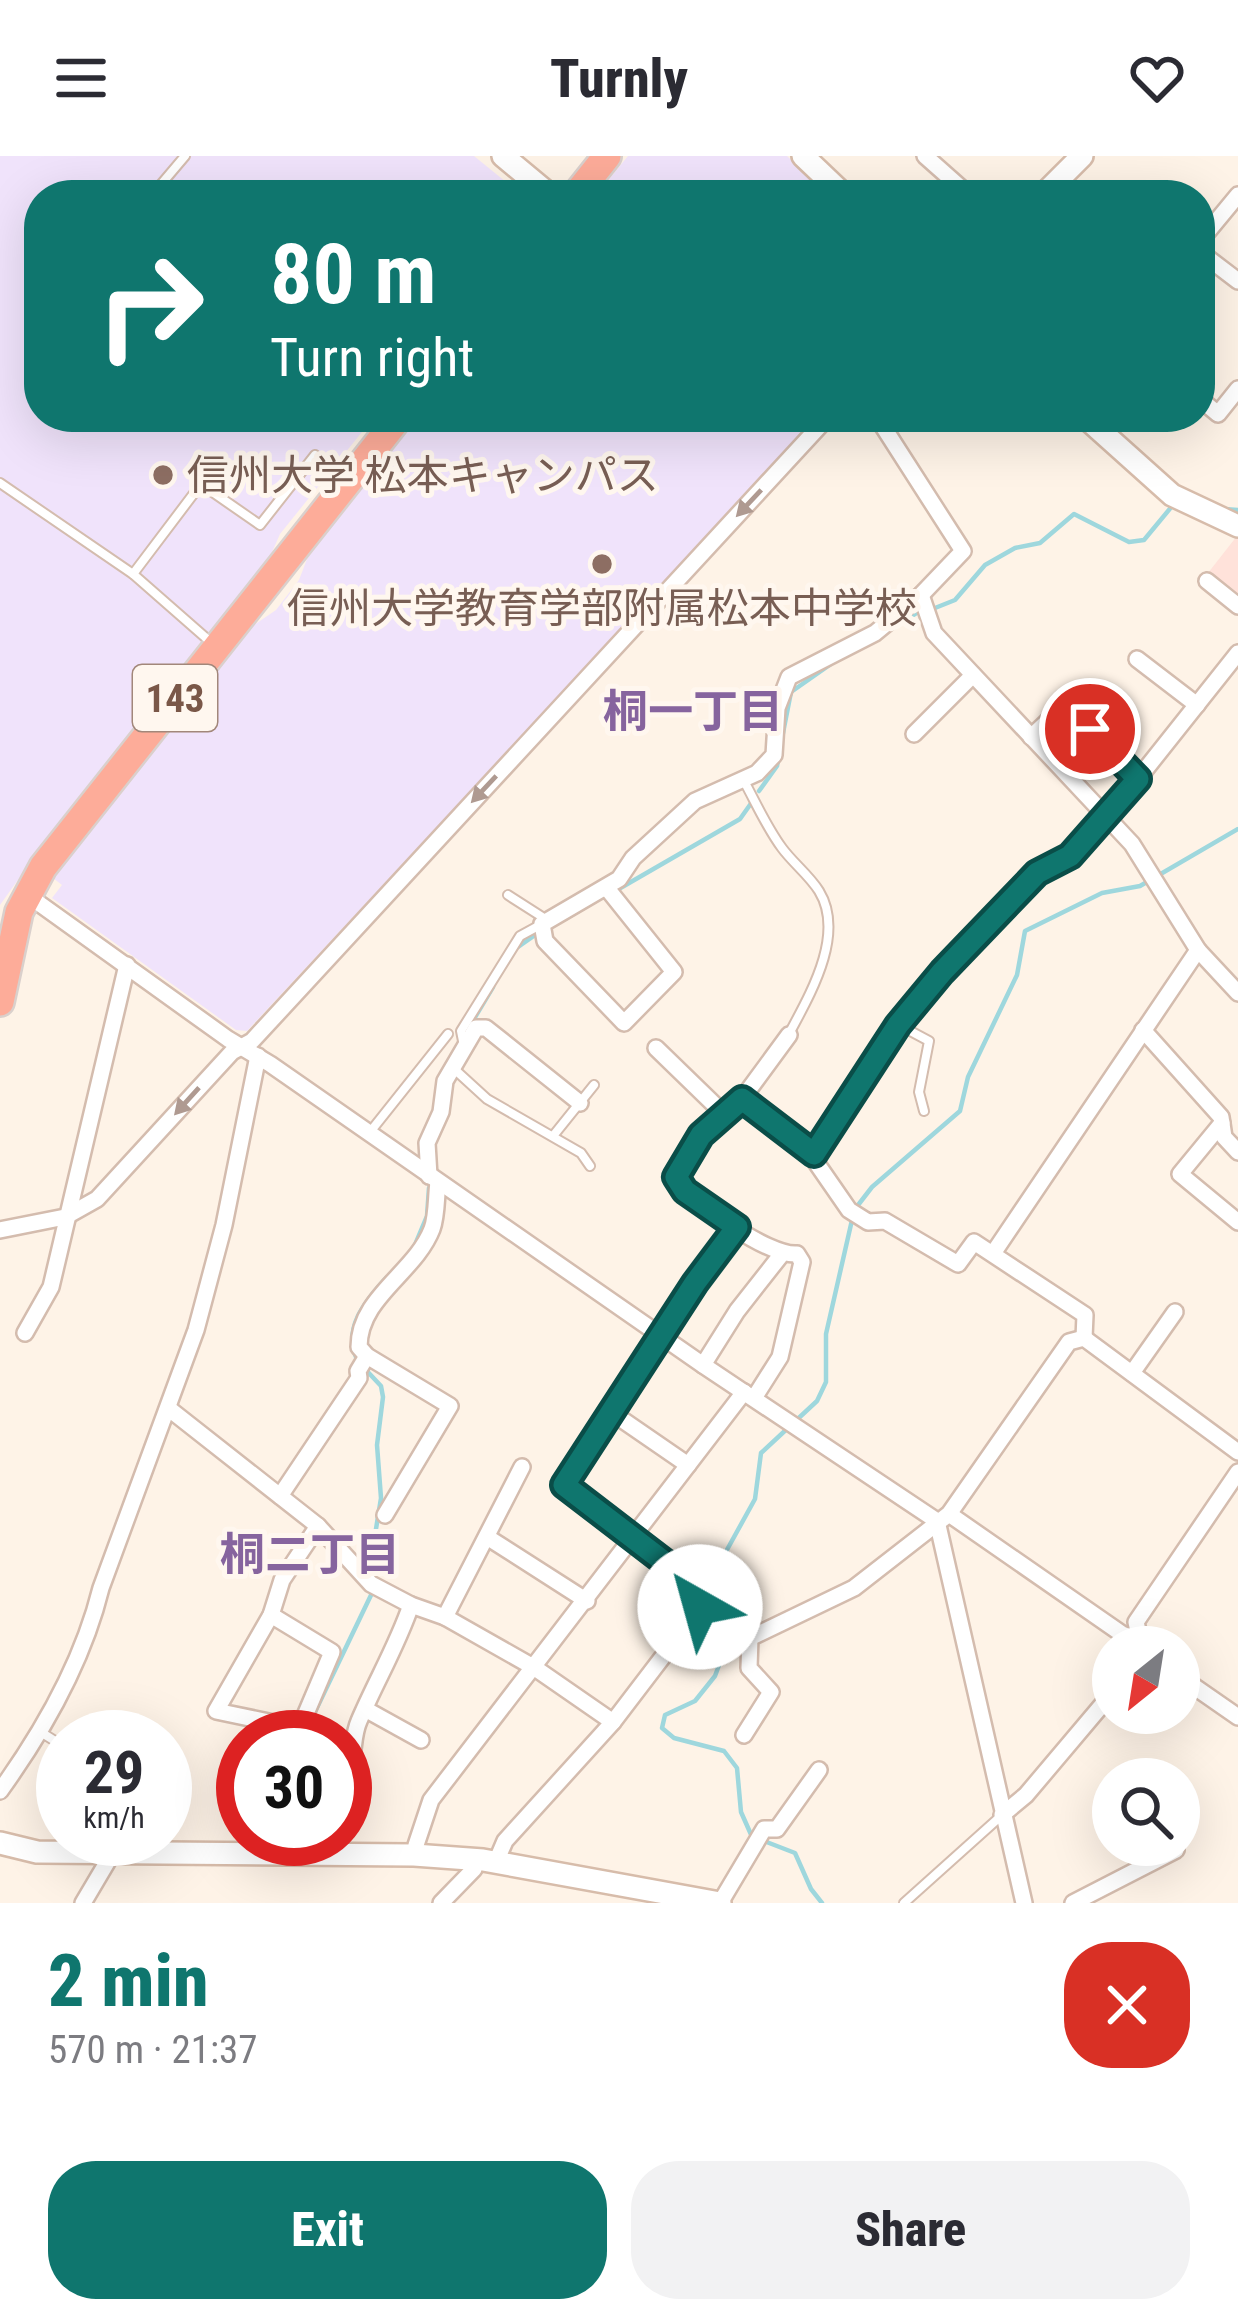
<!DOCTYPE html>
<meta charset="utf-8">
<style>
body{margin:0;font-family:"Roboto Condensed","Noto Sans JP",sans-serif;background:#f2f2f3;color:#2b2b33;height:100vh;display:flex;flex-direction:column;font-size:45px;white-space:nowrap}
*{box-sizing:border-box;margin:0}
p{font-size:39px;color:#7c7c81}
.icon{flex:none;width:66px;height:66px;fill:none;stroke:currentColor;stroke-width:2;stroke-linecap:round;stroke-linejoin:round}
.map{position:relative;height:1747px;overflow:hidden}
.panel{display:flex;flex-direction:column;background:#fff;flex:1}
.panel>*{flex:none}
.top-card{position:absolute;left:24px;top:24px;width:1191px;height:252px;border-radius:48px;box-shadow:0 12px 48px #0002;background:#0f766e;color:#fff;overflow:hidden}
.needle{width:78px;rotate:210deg}
.controls{position:absolute;left:1092px;top:1470px;display:grid;gap:24px}
.controls a{display:grid;place-items:center;width:108px;height:108px;border-radius:50%;background:#fff;box-shadow:0 12px 48px #0002;font-size:60px}
.speed{position:absolute;left:36px;top:1554px;display:flex;gap:24px;font-size:60px;font-weight:700;text-align:center}
.speed>*{display:grid;place-content:center;width:156px;height:156px;border-radius:50%;background:#fff;box-shadow:0 12px 48px #0002;line-height:1}
.speed small{font-size:30px;font-weight:400}
.speed .limit{border:18px solid #d22;background:#fff;color:#111}
.pin{position:absolute;display:grid;place-items:center;width:102px;height:102px;color:#fff;margin:-51px;border:6px solid #fff;border-radius:50%;box-shadow:0 3px 12px #0007}
.me{position:absolute;width:132px;margin:-66px;rotate:322deg;stroke-linejoin:round;filter:drop-shadow(0 0 9px #0008)}
.turn{display:flex;align-items:center;gap:42px;height:252px;padding:0 48px;font-size:54px}
.turn .icon{width:156px;height:156px;stroke-width:2.5}
.turn b{display:block;font-size:84px;line-height:102px}
.round{display:grid;place-items:center;flex:none;width:126px;height:126px;border-radius:48px;background:#f2f2f3}
.head{display:flex;align-items:center;justify-content:space-between;height:204px;padding:0 48px}
h1{font-size:72px;font-weight:800;line-height:90px;color:#0f766e}
.button{display:flex;gap:24px;margin-top:auto;padding:24px 48px}
.button a{flex:1;height:138px;border-radius:48px;background:#0f766e;color:#fff;font-size:48px;font-weight:800;line-height:138px;text-align:center}
.button a+a{background:#f2f2f3;color:#2b2b33}
header{display:flex;justify-content:space-between;align-items:center;height:156px;padding:0 48px;background:#fff;font-size:54px;font-weight:800}
.map>svg:first-child{display:block}
.commercial{fill:#ffe2da}
.education{fill:#f0e3fb}
.lines{fill:none;stroke-linecap:round;stroke-linejoin:round}
.stream{stroke:#9ed7dd;stroke-width:4.5}
.lane-casing{stroke:#d4bcae;stroke-width:12}
.street-casing{stroke:#d4bcae;stroke-width:20}
.secondary-casing{stroke:#d7bcaa;stroke-width:26}
.highway-casing{stroke:#dad0cc;stroke-width:32}
.lane{stroke:#fff;stroke-width:8}
.street{stroke:#fff;stroke-width:15}
.secondary{stroke:#fff;stroke-width:21}
.highway{stroke:#fdac99;stroke-width:27}
.oneway{fill:#af9a91}
.route-casing{stroke:#0a4d48;stroke-width:30}
.route{stroke:#0f766e;stroke-width:21}
.education-dot{fill:#8d6e63;stroke:#fff7ef;stroke-width:4.5}
.labels{text-anchor:middle;stroke-width:10;stroke-linejoin:round;paint-order:stroke}
.shield{fill:#fff7ef;stroke:#a2877a;stroke-width:3}
.shield-label{font-size:39px;font-weight:bold;fill:#7a5748}
.education-label{font-size:42px;fill:#785e54;stroke:#fff7ef;text-anchor:start}
.neighbourhood-label{font-size:45px;font-weight:bold;fill:#86649e;stroke:#fff7ef}
</style>
<header><svg class="icon" aria-label="menu" viewBox="0 0 24 24"><path d="M4 6h16M4 12h16M4 18h16"/></svg>Turnly<svg class="icon" aria-label="heart" viewBox="0 0 24 24"><path d="M12 20l-8-8c-3-5 5-10 8-4 3-6 11-1 8 4z"/></svg></header>
<div class="map">
<svg width="1238" height="1747" viewBox="0 0 1238 1747">
<rect width="100%" height="100%" fill="#fef3e7"/>
<path class="commercial" d="M1237,380h1v62l-30,-25z"/>
<g class="education">
<path d="M0,0h474l48,39h-483v222h335l-94,117 -11,25 -204,255 -65,91z"/>
<path d="M628,0h159l41,39h-232z"/>
<path d="M417,261h401l-571,614 -11,-1 -184,-132 10,-13 -9,-7 189,-245 34,-23 23,-30 13,-34z"/>
</g>
<g class="lines">
<g class="stream">
<path d="M1224,353l14,1"/>
<path d="M930,454l25,-10 30,-35 30,-17 25,-5 34,-29 55,28 15,-2 29,-35"/>
<path d="M888,475l30,-19"/>
<path d="M782,582l9,-46 40,-28"/>
<path d="M759,635l18,-25 2,-10"/>
<path d="M617,734l123,-71 12,-17"/>
<path d="M565,763l37,-22"/>
<path d="M518,791l20,-14"/>
<path d="M471,868l22,-37"/>
<path d="M855,1053l17,-22 88,-76 8,-34 49,-102 8,-44 77,-38 38,-7 98,-57"/>
<path d="M414,1091l13,-31 2,-28"/>
<path d="M358,1205c-17,-31 7,-60 28,-83"/>
<path d="M366,1214l15,16 2,11 -6,48 4,53 -11,68"/>
<path d="M309,1581l4,-21 59,-123"/>
<path d="M753,1683l-12,-27 -4,-44 -13,-17 -50,-13 -12,-10 3,-13 30,-14 20,-25 14,-38 -6,-81 32,-58 6,-46 56,-52 9,-19v-48l26,-114"/>
<path d="M764,1685l31,12 16,36 11,14"/>
</g>
<g class="lane-casing">
<g id="lane">
<path d="M152,39l33,-39"/>
<path d="M0,327l133,91 81,71"/>
<path d="M133,418l68,-90 59,41 55,-70"/>
<path d="M744,625c12,22 23,47 38,67 11,15 27,27 37,43 27,44 -10,105 -30,143"/>
<path d="M508,739l39,25"/>
<path d="M899,869l30,16 -10,51 5,19"/>
<path d="M464,890l-3,-15 59,-95 22,-12"/>
<path d="M452,911l35,32 94,54 9,13"/>
<path d="M370,976l78,-98"/>
<path d="M553,980l41,-51"/>
<path d="M39,1575l24,15"/>
<path d="M165,1643l18,-29"/>
<path d="M904,1747l97,-87"/>
</g>
</g>
<g class="street-casing">
<g id="street">
<path d="M925,0l44,39"/>
<path d="M1200,85l38,-46"/>
<path d="M1200,96l38,29"/>
<path d="M1200,243l18,15 20,-25"/>
<path d="M1207,425l31,25"/>
<path d="M921,439l13,38 198,211 66,106 40,43"/>
<path d="M1137,503l60,46"/>
<path d="M914,578l59,-59"/>
<path d="M1031,581l35,-33 72,75"/>
<path d="M606,731l68,85 -50,51 -79,-82 -3,-17 77,-45 14,-21 62,-57 62,-28 17,-18 3,-47 12,-31 86,-44 46,-38 42,-44 -86,-134"/>
<path d="M26,738l202,145 42,25 433,301 234,156 87,382"/>
<path d="M1143,874l78,87 3,20 14,15"/>
<path d="M656,892l68,66"/>
<path d="M742,943l72,55"/>
<path d="M1222,967l-42,51 58,48"/>
<path d="M429,1020l-2,-33 14,-31 4,-31 31,-53h10l94,75"/>
<path d="M0,1074l65,-13 32,-18 135,-147 20,-11 576,-624"/>
<path d="M994,1096l204,-302"/>
<path d="M25,1177l26,-46 76,-322"/>
<path d="M1084,1182l1,-23 -111,-73 -16,22 -73,-43 -17,1 -19,-12 -36,-52 1,-9 84,-124 44,-53 95,-99 33,-16 36,-38 132,-166"/>
<path d="M1084,1182l154,114"/>
<path d="M703,1209l34,-54 44,-56"/>
<path d="M1132,1217l43,-61"/>
<path d="M754,1242l26,-41 22,-95 -5,-8c-29,2 -106,-52 -121,-77l25,-42 41,-36 47,-64"/>
<path d="M168,1252l150,118 53,58 40,21 34,12 90,51 78,54"/>
<path d="M611,1256l77,53"/>
<path d="M280,1340l79,-118 -1,-7 9,-15"/>
<path d="M949,1358l173,120 16,6"/>
<path d="M385,1359l65,-109 -83,-50 -8,-9c0,-50 56,-74 73,-118 5,-13 4,-32 6,-47"/>
<path d="M487,1381l100,64"/>
<path d="M271,1459l61,37 -36,85"/>
<path d="M445,1461l77,-150"/>
<path d="M1141,1488l-5,-22 102,-150"/>
<path d="M1179,1520l59,41"/>
<path d="M365,1553l56,31"/>
<path d="M298,1572l-82,-17 55,-96 11,-35 36,-54"/>
<path d="M744,1579l27,-43 -22,-24 1,-30 104,-50 95,-74 120,-172 15,-4"/>
<path d="M345,1620c11,-18 6,-37 14,-55 17,-40 38,-75 52,-116"/>
<path d="M0,1635c44,-61 83,-130 101,-203l95,-258 28,-105 34,-169"/>
<path d="M1002,1659l24,-20 87,-103"/>
<path d="M416,1689l15,-45 313,-408"/>
<path d="M496,1706l9,-21 108,-119 87,-114 -3,-21 -133,-102 131,-202 42,-56"/>
<path d="M83,1747l29,-49"/>
<path d="M441,1747l33,-34"/>
<path d="M720,1747l44,-74h13l42,-59"/>
<path d="M1073,1747l103,-53"/>
</g>
</g>
<g class="secondary-casing">
<g id="secondary">
<path d="M503,0l47,39"/>
<path d="M803,0l41,39"/>
<path d="M1043,39l39,-39"/>
<path d="M1085,261l87,78 66,31"/>
<path d="M0,1687l37,9 377,3 69,5 237,43"/>
</g>
</g>
<g class="highway-casing">
<g id="highway">
<path d="M576,39l31,-39"/>
<path d="M0,846l19,-90 24,-45 356,-450"/>
</g>
</g>
<use href="#lane" class="lane"/>
<use href="#street" class="street"/>
<use href="#secondary" class="secondary"/>
<use href="#highway" class="highway"/>
</g>
<defs><path id="oneway-solid" d="M-6-.8H1V-3.2L6.5 0L1 3.2V.8H-6Z" transform="scale(3)"/></defs>
<g class="oneway">
<use href="#oneway-solid" transform="translate(749 347) rotate(133)"/>
<use href="#oneway-solid" transform="translate(484 633) rotate(133)"/>
<use href="#oneway-solid" transform="translate(187 945) rotate(132)"/>
</g>
<g class="lines">
<g class="route-casing">
<path id="route" d="M700,1451l-3,-20 -133,-102 131,-202 42,-56 -52,-36 -9,-14 25,-42 41,-36 72,55 84,-129 44,-53 95,-99 33,-17 68,-77 -48,-50"/>
</g>
<use href="#route" class="route"/>
</g>
<g class="education-dot">
<circle cx="163" cy="319" r="12"/>
<circle cx="602" cy="408" r="12"/>
</g>
<g class="labels">
<rect class="shield" x="133" y="509" width="84" height="66" rx="9"/>
<g class="shield-label">
<text x="175" y="556">143</text>
</g>
<g class="education-label">
<text x="187" y="334">信州大学 松本キャンパス</text>
<text x="602" y="467" text-anchor="middle">信州大学教育学部附属松本中学校</text>
</g>
<g class="neighbourhood-label">
<text x="693" y="571">桐一丁目</text>
<text x="310" y="1414">桐二丁目</text>
</g>
</g>
</svg>
<div class="controls">
<a><svg class="needle" viewBox="-14 -14 28 28"><path d="M0-13l5 13h-10z" fill="#e53935"/><path d="M0 13l5-13h-10z" fill="#7c7c81"/></svg></a>
<a><svg class="icon" aria-label="search" viewBox="0 0 24 24"><circle cx="10" cy="10" r="6"/><path d="M15 15l6 6"/></svg></a>
</div>
<div class="speed"><div>29<small>km/h</small></div><div class="limit">30</div></div>
<div class="pin" style="left:1090px;top:573px;background:#d93025"><svg class="icon" aria-label="arrive" viewBox="0 0 24 24"><path d="M6 21V4h12l-3 4 3 4H6"/></svg></div>
<svg class="me" style="left:700px;top:1451px" viewBox="-20 -20 40 40"><circle r="19" fill="#fff"/><path d="M0-13L10 11 0 6-10 11z" fill="#0f766e"/></svg>
<div class="top-card">
<div class="turn"><svg class="icon" aria-label="right" viewBox="0 0 24 24"><path d="M7 20v-9h11M14 6l5 5-5 5"/></svg><div><b>80 m</b>Turn right</div></div>
</div>
</div>
<section class="panel">
<div class="head"><div><h1>2 min</h1><p>570 m · 21:37</p></div><a class="round" style="background:#d93025;color:#fff"><svg class="icon" aria-label="close" viewBox="0 0 24 24"><path d="M6 6l12 12M18 6L6 18"/></svg></a></div>
<div class="button"><a>Exit</a><a>Share</a></div>
</section>
